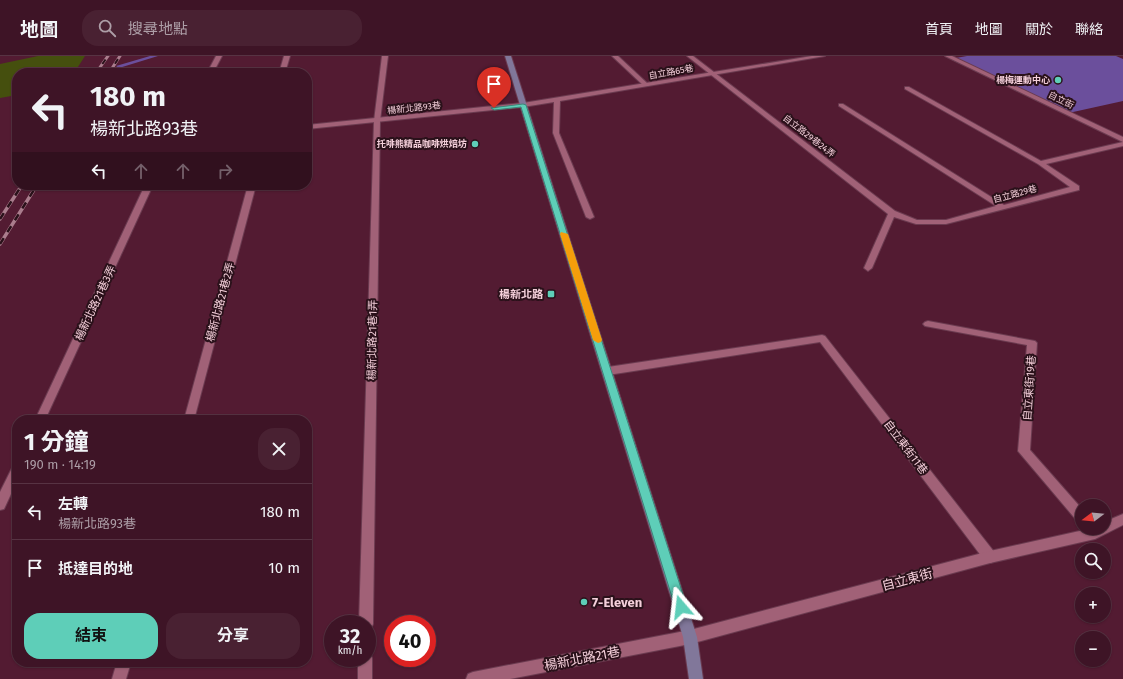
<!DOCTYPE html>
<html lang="zh-TW">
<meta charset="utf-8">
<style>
body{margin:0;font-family:"Fira Sans","Noto Sans TC",sans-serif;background:#492132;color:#f1f3f6;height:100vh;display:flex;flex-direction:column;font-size:15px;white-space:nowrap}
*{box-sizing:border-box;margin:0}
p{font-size:13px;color:#ad9ea7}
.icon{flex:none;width:22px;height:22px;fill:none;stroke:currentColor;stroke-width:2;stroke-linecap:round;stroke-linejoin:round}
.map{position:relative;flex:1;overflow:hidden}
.side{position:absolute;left:12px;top:359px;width:300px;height:252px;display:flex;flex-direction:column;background:#3e1426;border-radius:16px;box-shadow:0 1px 3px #0004,0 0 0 1px #573343}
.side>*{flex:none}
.top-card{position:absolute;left:12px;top:12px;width:300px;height:122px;border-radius:16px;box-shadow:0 1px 3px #0004,0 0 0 1px #573343;background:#3e1426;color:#f1f3f6;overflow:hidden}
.needle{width:26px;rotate:254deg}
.controls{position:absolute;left:1075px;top:443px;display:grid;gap:8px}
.controls a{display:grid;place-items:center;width:36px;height:36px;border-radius:50%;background:#3e1426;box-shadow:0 1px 3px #0004,0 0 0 1px #573343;font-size:20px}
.speed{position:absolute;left:324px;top:559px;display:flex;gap:8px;font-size:20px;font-weight:700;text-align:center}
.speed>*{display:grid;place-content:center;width:52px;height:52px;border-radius:50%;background:#3e1426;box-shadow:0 1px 3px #0004,0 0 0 1px #573343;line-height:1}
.speed small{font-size:10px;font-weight:400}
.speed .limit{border:6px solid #d22;background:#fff;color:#111}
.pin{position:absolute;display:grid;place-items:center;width:34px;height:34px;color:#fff;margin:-41px -17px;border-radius:50% 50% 50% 0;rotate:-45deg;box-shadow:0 0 4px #0007}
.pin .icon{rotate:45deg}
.me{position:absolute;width:44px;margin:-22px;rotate:343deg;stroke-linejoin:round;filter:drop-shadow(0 0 3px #0008)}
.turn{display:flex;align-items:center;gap:14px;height:84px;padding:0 12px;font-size:18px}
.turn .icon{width:52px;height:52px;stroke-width:2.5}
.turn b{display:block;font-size:28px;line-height:34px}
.lanes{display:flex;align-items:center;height:38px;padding:0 12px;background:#0003;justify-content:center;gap:20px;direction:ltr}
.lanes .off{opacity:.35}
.round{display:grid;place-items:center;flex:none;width:42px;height:42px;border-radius:16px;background:#492132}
.summary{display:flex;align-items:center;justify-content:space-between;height:68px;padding:0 12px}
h1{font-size:24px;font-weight:700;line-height:30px}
.action{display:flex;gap:8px;margin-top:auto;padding:8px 12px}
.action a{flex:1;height:46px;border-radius:16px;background:#5eceb8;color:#111;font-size:16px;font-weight:700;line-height:46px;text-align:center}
.action a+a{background:#492132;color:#f1f3f6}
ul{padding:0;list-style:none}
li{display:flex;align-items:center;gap:12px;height:56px;padding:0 12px;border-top:1px solid #573343}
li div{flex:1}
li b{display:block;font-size:15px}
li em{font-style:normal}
header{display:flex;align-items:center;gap:24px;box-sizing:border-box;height:56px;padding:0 20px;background:#3e1426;border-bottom:1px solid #573343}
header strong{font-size:19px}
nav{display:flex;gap:22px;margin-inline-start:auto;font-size:14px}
.search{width:280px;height:36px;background:#492132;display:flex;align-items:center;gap:10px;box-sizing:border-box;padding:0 14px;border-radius:16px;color:#ad9ea7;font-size:15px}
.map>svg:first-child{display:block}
.green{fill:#454f0e}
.water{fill:#6b4f9c}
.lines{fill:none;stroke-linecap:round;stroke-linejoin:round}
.stream{fill:#6b4f9c;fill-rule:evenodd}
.lane-casing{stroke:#6b3b50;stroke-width:2}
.street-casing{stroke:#6b3b50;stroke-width:2}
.secondary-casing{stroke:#6b3b50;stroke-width:2}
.lane{fill:#a16177;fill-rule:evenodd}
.street{fill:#a16177;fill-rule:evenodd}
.secondary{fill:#81779a;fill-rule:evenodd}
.rail-far1-casing{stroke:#aa7d8d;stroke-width:3}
.rail-casing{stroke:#aa7d8d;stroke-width:3.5}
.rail-far1{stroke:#2a111a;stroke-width:2;stroke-dasharray:5.5;stroke-linecap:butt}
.rail{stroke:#2a111a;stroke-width:2.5;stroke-dasharray:7;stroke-linecap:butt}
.route{fill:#5eceb8;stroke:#3d8678}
.slow{fill:#f59e0b}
.poi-dot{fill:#5eceb8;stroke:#2a111a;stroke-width:1.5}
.labels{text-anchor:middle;stroke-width:4;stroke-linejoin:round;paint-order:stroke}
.far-street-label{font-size:9px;fill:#f4cfda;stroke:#2a111a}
.far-poi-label{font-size:9px;font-weight:bold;fill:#f4cfda;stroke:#2a111a;text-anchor:end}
.poi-label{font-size:11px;font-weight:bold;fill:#f4cfda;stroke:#2a111a;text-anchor:end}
.street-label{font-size:11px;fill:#f4cfda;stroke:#2a111a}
.near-street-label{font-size:13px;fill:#f4cfda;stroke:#2a111a}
.near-poi-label{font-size:13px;font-weight:bold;fill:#f4cfda;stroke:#2a111a;text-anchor:start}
</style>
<header>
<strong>地圖</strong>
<div class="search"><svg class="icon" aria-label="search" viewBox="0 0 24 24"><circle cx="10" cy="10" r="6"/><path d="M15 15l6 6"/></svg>搜尋地點</div>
<nav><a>首頁</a><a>地圖</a><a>關於</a><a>聯絡</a></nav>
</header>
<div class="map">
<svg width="1123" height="623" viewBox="0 0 1123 623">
<rect width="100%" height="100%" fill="#531b32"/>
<path class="green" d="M38,0h47l-11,17h-57v22l-17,3v-34z"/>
<path class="water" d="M967,0h149l7,3v42l-59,13 -114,-55z"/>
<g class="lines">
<path class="stream" d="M150,0h8l-39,12 -3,-2z"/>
<g class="lane-casing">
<g id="lane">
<path d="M216,0h6l-9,17h-6z"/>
<path d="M284,0h6l-5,17h-6z"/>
<path d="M382,0h6l-8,65 -7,503 -2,5 -4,1v-6h-8l15,-503z"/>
<path d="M612,0h6l30,28v2h-4z"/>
<path d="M687,0h6l202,155 22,9h29l50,-14 -157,-100v-2h4l161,101 66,-18 -32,-23 -133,-75v-2h4l132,74 82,-19v4l-77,18 33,22v4l-133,34h-30l-22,-7 -22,51 -4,3 -4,-3 24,-54z"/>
<path d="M145,129h8l-108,235h-10z"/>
<path d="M248,129h8l-62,235h-10z"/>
<path d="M928,265l107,20 2,2 -7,107 52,59v14l-4,-1 -60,-71 9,-106 -102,-19 -2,-2 2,-2z"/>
<path d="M822,279l3,1 170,217 1,4 -1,4 -5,2 -5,-2 -165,-219 -212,33 -5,-4 5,-4z"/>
<path d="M17,408v17l-13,28 -4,1v-18l13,-26z"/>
<path d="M367,596l3,1 2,5v21h-14v-21h9z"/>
<path d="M117,606h14l-5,17h-14z"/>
</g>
</g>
<g class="street-casing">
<g id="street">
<path d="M812,0h13l-265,45 -1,32 35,84 -4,2 -4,-2 -33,-84 1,-31 -31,5 -216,22v-4l216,-22z"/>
<path d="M945,0h7l171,81v5z"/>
<path d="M1123,458v11l-28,14 -105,24 -300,81 -180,35h-44l2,-5 5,-2 217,-42 300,-79 103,-23h11v-6z"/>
</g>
</g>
<g class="secondary-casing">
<path id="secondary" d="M505,0h6l186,581 6,42h-14l-6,-42z"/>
</g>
<use href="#lane" class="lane"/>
<use href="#street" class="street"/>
<use href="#secondary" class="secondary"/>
<g class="rail-far1-casing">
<g id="rail-far1">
<path d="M96,17l12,-17"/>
<path d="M109,17l11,-17"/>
</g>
</g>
<g class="rail-casing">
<g id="rail">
<path d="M0,163l22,-34"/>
<path d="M0,188l37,-59"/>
</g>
</g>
<use href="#rail-far1" class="rail-far1"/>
<use href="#rail" class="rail"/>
</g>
<path class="route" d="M523,48l3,1 161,502 -2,5 -4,1 -5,-1 -1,-5 -154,-500 -27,3 -3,-2z"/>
<path class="slow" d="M561,176l7,2 34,106 -1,2 -3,1 -5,-3 -33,-106z"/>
<g class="poi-dot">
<circle cx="1058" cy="24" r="4"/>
<circle cx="475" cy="88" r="4"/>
<rect x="547" y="234" width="8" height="8" rx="2"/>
<circle cx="584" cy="546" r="4"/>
</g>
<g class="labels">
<g class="far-street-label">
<text transform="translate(671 16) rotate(-10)" y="3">自立路65巷</text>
<text transform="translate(1061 44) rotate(26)" y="3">自立街</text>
<text transform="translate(414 52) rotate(-6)" y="3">楊新北路93巷</text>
<text transform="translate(809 80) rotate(38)" y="3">自立路29巷24弄</text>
<text transform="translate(1015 138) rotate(-15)" y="3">自立路29巷</text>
</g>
<g class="far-poi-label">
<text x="1050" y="27">楊梅運動中心</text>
<text x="467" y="91">托啡熊精品咖啡烘焙坊</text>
</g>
<g class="poi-label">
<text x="543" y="242">楊新北路</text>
</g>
<g class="street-label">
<text transform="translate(220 246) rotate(-75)" y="4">楊新北路21巷2弄</text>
<text transform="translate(95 247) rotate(-65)" y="4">楊新北路21巷3弄</text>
<text transform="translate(372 284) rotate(-89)" y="4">楊新北路21巷1弄</text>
<text transform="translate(1029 332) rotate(-86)" y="4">自立東街19巷</text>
<text transform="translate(906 391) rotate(53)" y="4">自立東街11巷</text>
</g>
<g class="near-street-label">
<text transform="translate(907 523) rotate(-15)" y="5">自立東街</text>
<text transform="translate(582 602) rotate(-11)" y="5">楊新北路21巷</text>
</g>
<g class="near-poi-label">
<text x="592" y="551">7-Eleven</text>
</g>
</g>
</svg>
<div class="controls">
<a><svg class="needle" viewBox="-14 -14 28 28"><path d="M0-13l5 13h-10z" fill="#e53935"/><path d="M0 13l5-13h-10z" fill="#ad9ea7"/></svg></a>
<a><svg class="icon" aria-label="search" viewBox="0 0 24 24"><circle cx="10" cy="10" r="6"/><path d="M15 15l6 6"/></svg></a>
<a>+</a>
<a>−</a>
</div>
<div class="speed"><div>32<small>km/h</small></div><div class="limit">40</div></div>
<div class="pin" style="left:494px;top:52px;background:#d93025"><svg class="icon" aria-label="arrive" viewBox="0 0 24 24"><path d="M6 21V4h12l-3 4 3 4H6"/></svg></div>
<svg class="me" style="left:681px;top:551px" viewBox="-20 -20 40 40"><path d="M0-17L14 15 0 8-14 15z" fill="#5eceb8" stroke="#fff" stroke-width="4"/></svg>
<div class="top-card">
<div class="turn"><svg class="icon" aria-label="left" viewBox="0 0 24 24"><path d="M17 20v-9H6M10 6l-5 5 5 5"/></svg><div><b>180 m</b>楊新北路93巷</div></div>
<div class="lanes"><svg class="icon" aria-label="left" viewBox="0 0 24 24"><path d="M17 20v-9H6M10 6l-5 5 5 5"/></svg><svg class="icon off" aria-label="ahead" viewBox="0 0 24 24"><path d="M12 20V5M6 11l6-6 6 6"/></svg><svg class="icon off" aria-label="ahead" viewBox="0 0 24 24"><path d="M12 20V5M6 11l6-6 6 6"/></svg><svg class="icon off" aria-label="right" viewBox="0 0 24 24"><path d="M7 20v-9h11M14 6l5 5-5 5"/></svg></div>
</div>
<section class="side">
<div class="summary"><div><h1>1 分鐘</h1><p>190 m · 14:19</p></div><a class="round"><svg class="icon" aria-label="close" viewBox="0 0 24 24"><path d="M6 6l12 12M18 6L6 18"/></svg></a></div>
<ul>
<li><svg class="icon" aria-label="left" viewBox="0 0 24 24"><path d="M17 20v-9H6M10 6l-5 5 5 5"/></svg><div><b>左轉</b><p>楊新北路93巷</p></div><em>180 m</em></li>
<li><svg class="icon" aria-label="arrive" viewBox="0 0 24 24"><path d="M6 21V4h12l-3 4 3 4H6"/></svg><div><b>抵達目的地</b></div><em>10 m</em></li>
</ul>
<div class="action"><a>結束</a><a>分享</a></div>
</section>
</div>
